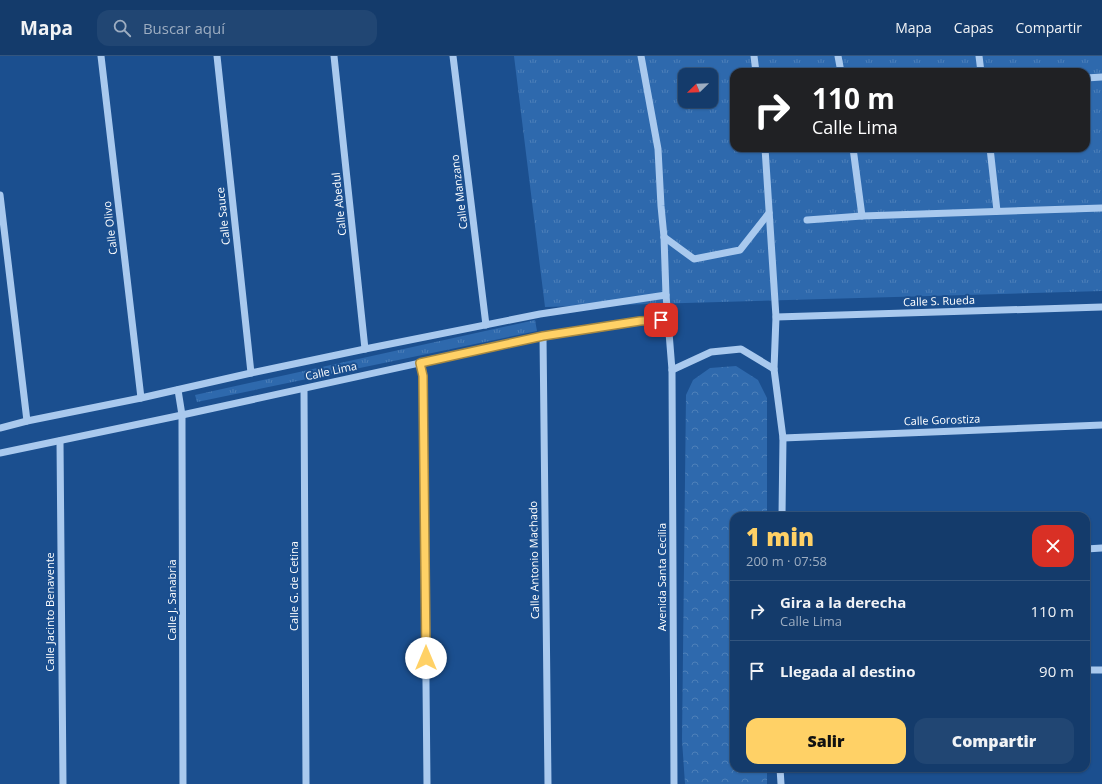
<!DOCTYPE html>
<html lang="es">
<meta charset="utf-8">
<style>
body{margin:0;font-family:"Open Sans",sans-serif;background:#214673;color:#f1f3f6;height:100vh;display:flex;flex-direction:column;font-size:15px;white-space:nowrap}
*{box-sizing:border-box;margin:0}
p{font-size:13px;color:#9dadc1}
.icon{flex:none;width:22px;height:22px;fill:none;stroke:currentColor;stroke-width:2;stroke-linecap:round;stroke-linejoin:round}
.map{position:relative;flex:1;overflow:hidden}
.side{position:absolute;left:730px;top:456px;width:360px;height:260px;display:flex;flex-direction:column;background:#143b6b;border-radius:12px;box-shadow:0 1px 3px #0004,0 0 0 1px #33557e}
.side>*{flex:none}
.guide{position:absolute;left:730px;top:12px;width:360px;height:84px;border-radius:12px;box-shadow:0 1px 3px #0004,0 0 0 1px #33557e;background:#202124;color:#fff;overflow:hidden}
.needle{width:26px;rotate:247deg}
.tools{position:absolute;left:678px;top:12px;display:grid;gap:8px}
.tools a{display:grid;place-items:center;width:40px;height:40px;border-radius:8px;background:#143b6b;box-shadow:0 1px 3px #0004,0 0 0 1px #33557e;font-size:20px}
.pin{position:absolute;display:grid;place-items:center;width:34px;height:34px;color:#fff;margin:-17px;border-radius:8px;box-shadow:0 2px 6px #0006}
.me{position:absolute;width:44px;margin:-22px;rotate:0deg;stroke-linejoin:round;filter:drop-shadow(0 0 3px #0008)}
.turn{display:flex;align-items:center;gap:14px;height:84px;padding:0 16px;font-size:18px}
.turn .icon{width:52px;height:52px;stroke-width:2.5}
.turn b{display:block;font-size:28px;line-height:34px}
.round{display:grid;place-items:center;flex:none;width:42px;height:42px;border-radius:12px;background:#214673}
.overview{display:flex;align-items:center;justify-content:space-between;height:68px;padding:0 16px}
h1{font-size:24px;font-weight:800;line-height:30px;color:#ffd166}
.action{display:flex;gap:8px;margin-top:auto;padding:8px 16px}
.action a{flex:1;height:46px;border-radius:12px;background:#ffd166;color:#111;font-size:16px;font-weight:800;line-height:46px;text-align:center}
.action a+a{background:#214673;color:#f1f3f6}
ul{padding:0;list-style:none}
li{display:flex;align-items:center;gap:12px;height:60px;padding:0 16px;border-top:1px solid #33557e}
li div{flex:1}
li b{display:block;font-size:15px}
li em{font-style:normal}
header{display:flex;align-items:center;gap:24px;box-sizing:border-box;height:56px;padding:0 20px;background:#143b6b;border-bottom:1px solid #33557e}
header strong{font-size:19px}
nav{display:flex;gap:22px;margin-inline-start:auto;font-size:14px}
.search{width:280px;height:36px;background:#214673;display:flex;align-items:center;gap:10px;box-sizing:border-box;padding:0 14px;border-radius:12px;color:#9dadc1;font-size:15px}
.map>svg:first-child{display:block}
.grass{fill:url(#grass-tufts);fill-rule:evenodd}
.park{fill:url(#park-crowns)}
.lines{fill:none;stroke-linecap:round;stroke-linejoin:round}
.minor{stroke:#a9c9ee;stroke-width:7}
.route-casing{stroke:#a68842;stroke-width:10}
.route{stroke:#ffd166;stroke-width:7}
.labels{text-anchor:middle;stroke-width:4;stroke-linejoin:round;paint-order:stroke}
.street-label{font-size:11px;fill:#fff;stroke:#1b4f8f}
</style>
<header>
<strong>Mapa</strong>
<div class="search"><svg class="icon" aria-label="search" viewBox="0 0 24 24"><circle cx="10" cy="10" r="6"/><path d="M15 15l6 6"/></svg>Buscar aquí</div>
<nav><a>Mapa</a><a>Capas</a><a>Compartir</a></nav>
</header>
<div class="map">
<svg width="1102" height="728" viewBox="0 0 1102 728">
<defs>
<pattern id="grass-tufts" width="24" height="20" patternUnits="userSpaceOnUse"><rect width="24" height="20" fill="#2e69ad"/><path d="M3 7l-1-3M5 7V3M7 7l1-3M15 17l-1-3M17 17v-4M19 17l1-3" fill="none" stroke="#4d80b9"/></pattern>
<pattern id="park-crowns" width="20" height="18" patternUnits="userSpaceOnUse"><rect width="20" height="18" fill="#2e69ad"/><path d="M2 6a3 3 0 1 1 6 0M12 15a3 3 0 1 1 6 0" fill="none" stroke="#4d80b9"/></pattern>
</defs>
<rect width="100%" height="100%" fill="#1b4f8f"/>
<g class="grass">
<path d="M514,0h588v235l-557,16zM734,16h352v76h-352zM685,19h26v26h-26z"/>
<path d="M535,264l2,11 -340,71 -2,-7z"/>
</g>
<path class="park" d="M736,310l22,14 9,18v118h-33v252h33v16h-82l-3,-44 4,-345 7,-15 17,-12z"/>
<g class="lines">
<g class="minor">
<path d="M101,0l40,342"/>
<path d="M217,0l34,317"/>
<path d="M334,0l31,293"/>
<path d="M453,0l33,269"/>
<path d="M641,0l17,93 3,57 3,31 2,58 6,75 2,414"/>
<path d="M754,0l2,16"/>
<path d="M838,0l3,16"/>
<path d="M979,0l2,16"/>
<path d="M1086,22l16,-1"/>
<path d="M765,92l11,169 -2,52 9,69 -1,78"/>
<path d="M853,92l9,68"/>
<path d="M990,92l7,63"/>
<path d="M0,139l27,226"/>
<path d="M807,164l55,-4 240,-8"/>
<path d="M664,181l30,22 46,-9 29,-37"/>
<path d="M776,261l326,-10"/>
<path d="M543,280l5,448"/>
<path d="M421,307l2,13 4,408"/>
<path d="M672,314l39,-18 30,-3 33,20"/>
<path d="M304,333l2,395"/>
<path d="M178,334l4,25v13l1,356"/>
<path d="M0,372l27,-7 114,-23 110,-25 114,-24 175,-35 126,-19"/>
<path d="M783,382l319,-13"/>
<path d="M60,385l3,343"/>
<path d="M0,397l182,-38 361,-79 97,-15h28"/>
<path d="M1086,493l16,-1"/>
<path d="M1086,614h16"/>
<path d="M780,712l1,16"/>
</g>
</g>
<g class="lines">
<g class="route-casing">
<path id="route" d="M426,602l-3,-282 -3,-13 123,-27 97,-15 21,-1"/>
</g>
<use href="#route" class="route"/>
</g>
<g class="labels">
<g class="street-label">
<text transform="translate(459 136) rotate(-97)" y="4">Calle Manzano</text>
<text transform="translate(339 148) rotate(-96)" y="4">Calle Abedul</text>
<text transform="translate(223 160) rotate(-96)" y="4">Calle Sauce</text>
<text transform="translate(110 172) rotate(-97)" y="4">Calle Olivo</text>
<text transform="translate(939 245) rotate(-2)" y="4">Calle S. Rueda</text>
<text transform="translate(331 315) rotate(-12)" y="4">Calle Lima</text>
<text transform="translate(942 364) rotate(-2)" y="4">Calle Gorostiza</text>
<text transform="translate(534 504) rotate(-91)" y="4">Calle Antonio Machado</text>
<text transform="translate(662 521) rotate(-90)" y="4">Avenida Santa Cecilia</text>
<text transform="translate(294 530) rotate(-90)" y="4">Calle G. de Cetina</text>
<text transform="translate(172 544) rotate(-90)" y="4">Calle J. Sanabria</text>
<text transform="translate(50 556) rotate(-90)" y="4">Calle Jacinto Benavente</text>
</g>
</g>
</svg>
<div class="tools">
<a><svg class="needle" viewBox="-14 -14 28 28"><path d="M0-13l5 13h-10z" fill="#e53935"/><path d="M0 13l5-13h-10z" fill="#9dadc1"/></svg></a>
</div>
<div class="pin" style="left:661px;top:264px;background:#d93025"><svg class="icon" aria-label="arrive" viewBox="0 0 24 24"><path d="M6 21V4h12l-3 4 3 4H6"/></svg></div>
<svg class="me" style="left:426px;top:602px" viewBox="-20 -20 40 40"><circle r="19" fill="#fff"/><path d="M0-13L10 11 0 6-10 11z" fill="#ffd166"/></svg>
<div class="guide">
<div class="turn"><svg class="icon" aria-label="right" viewBox="0 0 24 24"><path d="M7 20v-9h11M14 6l5 5-5 5"/></svg><div><b>110 m</b>Calle Lima</div></div>
</div>
<section class="side">
<div class="overview"><div><h1>1 min</h1><p>200 m · 07:58</p></div><a class="round" style="background:#d93025;color:#fff"><svg class="icon" aria-label="close" viewBox="0 0 24 24"><path d="M6 6l12 12M18 6L6 18"/></svg></a></div>
<ul>
<li><svg class="icon" aria-label="right" viewBox="0 0 24 24"><path d="M7 20v-9h11M14 6l5 5-5 5"/></svg><div><b>Gira a la derecha</b><p>Calle Lima</p></div><em>110 m</em></li>
<li><svg class="icon" aria-label="arrive" viewBox="0 0 24 24"><path d="M6 21V4h12l-3 4 3 4H6"/></svg><div><b>Llegada al destino</b></div><em>90 m</em></li>
</ul>
<div class="action"><a>Salir</a><a>Compartir</a></div>
</section>
</div>
